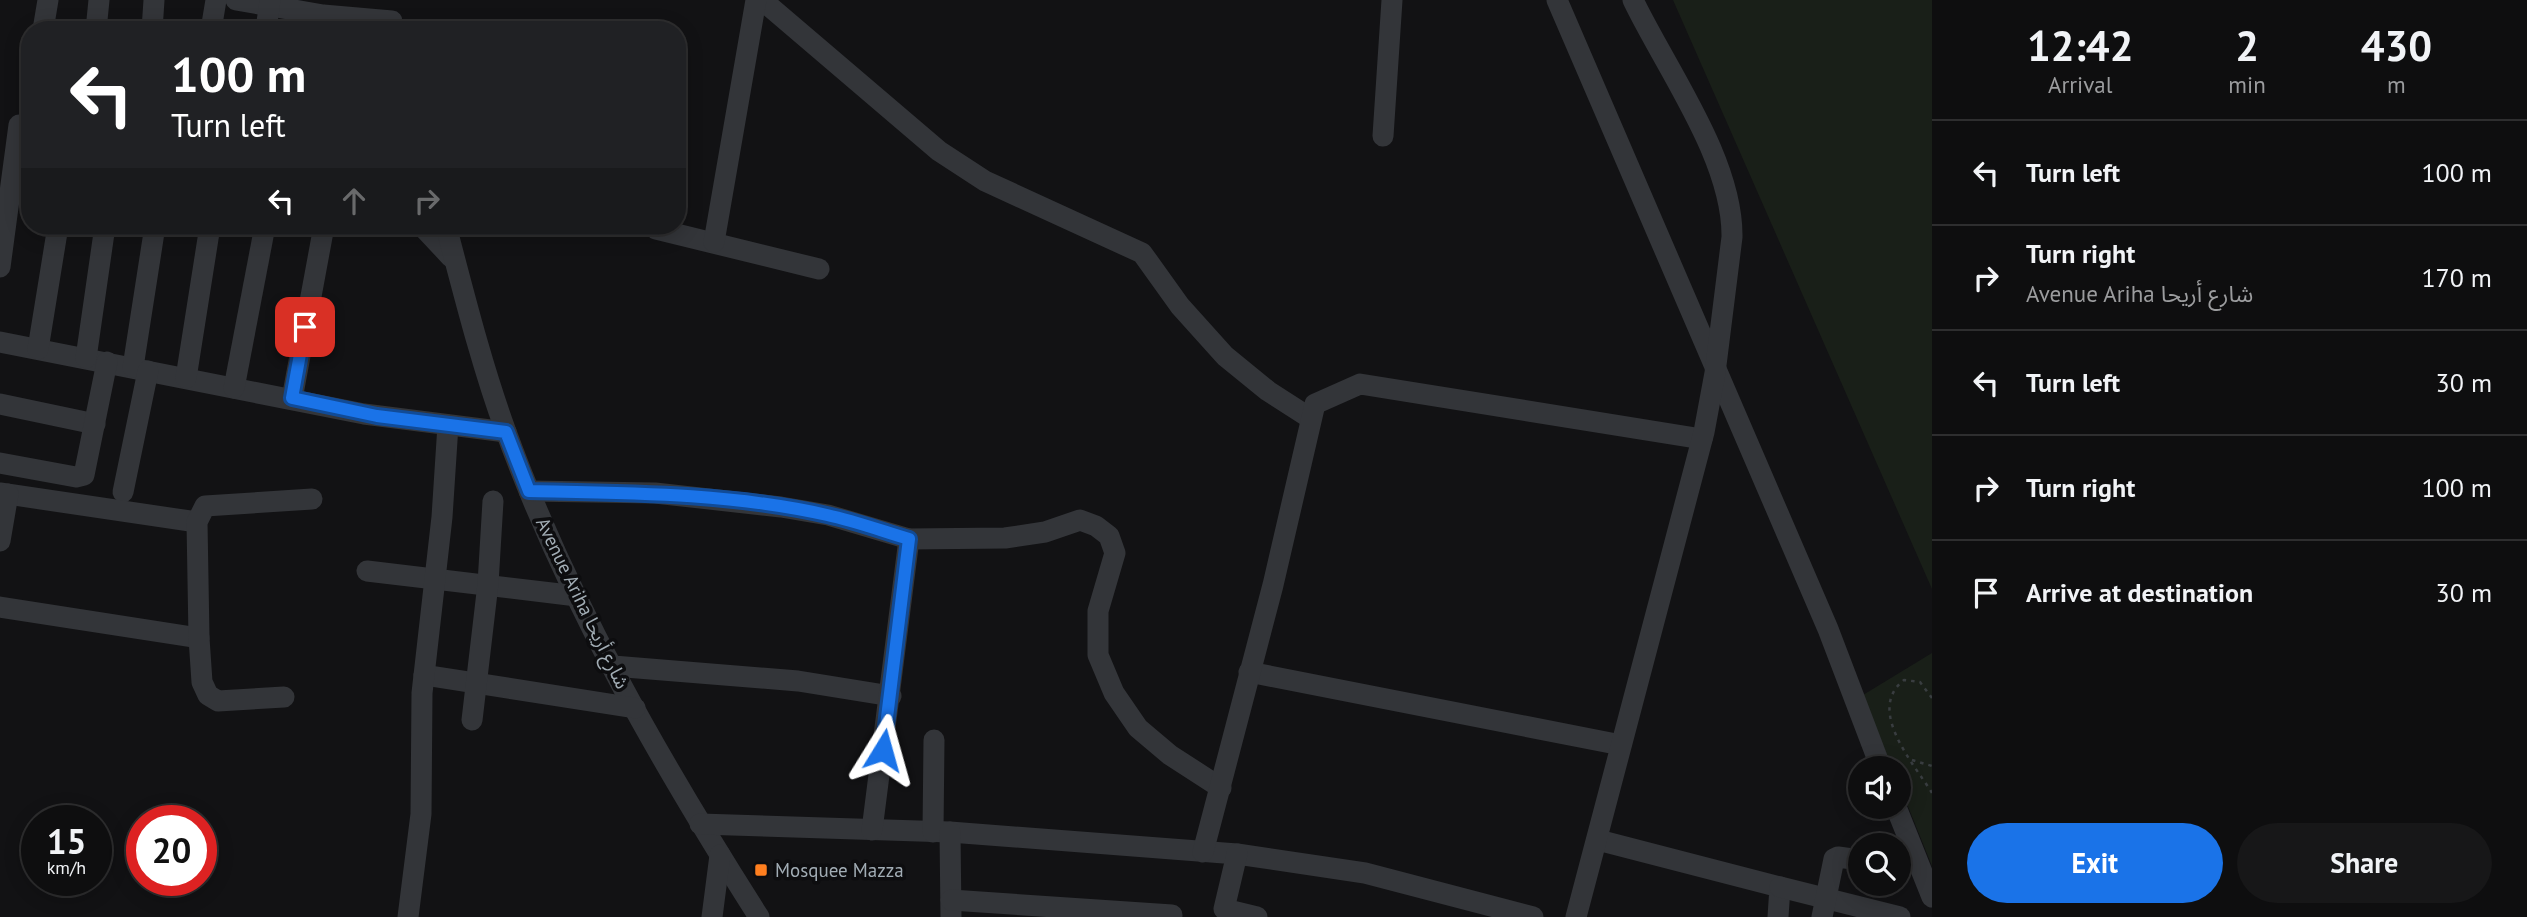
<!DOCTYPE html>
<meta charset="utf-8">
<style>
body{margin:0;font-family:"PT Sans","Noto Sans Arabic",sans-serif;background:#171718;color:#f1f3f6;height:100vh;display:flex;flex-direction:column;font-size:26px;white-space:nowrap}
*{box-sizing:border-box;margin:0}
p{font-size:23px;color:#9b9c9e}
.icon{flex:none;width:38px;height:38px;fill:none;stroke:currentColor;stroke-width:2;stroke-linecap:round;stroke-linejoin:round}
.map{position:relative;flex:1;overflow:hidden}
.side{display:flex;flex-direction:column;background:#0e0e0f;width:595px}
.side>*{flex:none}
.banner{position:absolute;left:21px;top:21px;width:665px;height:214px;border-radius:28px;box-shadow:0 4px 18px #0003,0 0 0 2px #2e2e2f;background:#202124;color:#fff;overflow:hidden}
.controls{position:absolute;left:1848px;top:756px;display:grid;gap:14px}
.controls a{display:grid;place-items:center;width:63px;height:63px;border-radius:50%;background:#0e0e0f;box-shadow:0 4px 18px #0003,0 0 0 2px #2e2e2f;font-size:35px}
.speed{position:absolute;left:21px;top:805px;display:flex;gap:14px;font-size:35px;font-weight:700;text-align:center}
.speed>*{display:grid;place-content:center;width:91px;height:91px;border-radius:50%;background:#0e0e0f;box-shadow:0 4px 18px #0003,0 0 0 2px #2e2e2f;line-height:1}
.speed small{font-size:18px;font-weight:400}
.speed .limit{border:10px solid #d22;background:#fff;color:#111}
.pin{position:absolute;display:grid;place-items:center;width:60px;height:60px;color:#fff;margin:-30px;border-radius:14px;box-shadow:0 4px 10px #0006}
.me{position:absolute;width:77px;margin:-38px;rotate:8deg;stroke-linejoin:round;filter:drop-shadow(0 0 5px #0008)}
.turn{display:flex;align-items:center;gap:24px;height:147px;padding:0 35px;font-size:32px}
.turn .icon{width:91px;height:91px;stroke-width:2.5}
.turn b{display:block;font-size:49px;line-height:60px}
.lanes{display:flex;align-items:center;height:66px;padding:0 35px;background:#0003;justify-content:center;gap:35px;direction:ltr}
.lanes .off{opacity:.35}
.eta{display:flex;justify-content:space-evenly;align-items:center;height:119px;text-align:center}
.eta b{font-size:42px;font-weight:800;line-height:49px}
.primary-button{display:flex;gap:14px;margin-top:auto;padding:14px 35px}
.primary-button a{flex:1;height:80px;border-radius:42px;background:#1a73e8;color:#fff;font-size:28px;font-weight:800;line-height:80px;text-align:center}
.primary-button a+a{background:#171718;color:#f1f3f6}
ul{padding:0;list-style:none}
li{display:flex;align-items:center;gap:21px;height:105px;padding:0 35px;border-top:2px solid #2e2e2f}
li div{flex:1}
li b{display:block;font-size:26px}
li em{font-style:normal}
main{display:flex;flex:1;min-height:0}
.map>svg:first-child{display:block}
.green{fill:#191f18}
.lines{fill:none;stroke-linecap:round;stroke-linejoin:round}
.path{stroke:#393d40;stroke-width:2.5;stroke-dasharray:3.5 5;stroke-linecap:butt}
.minor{stroke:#333539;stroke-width:21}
.route-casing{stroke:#114b97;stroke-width:18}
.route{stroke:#1a73e8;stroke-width:12}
.poi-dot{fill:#ff7f1f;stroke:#0d0d0f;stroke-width:2.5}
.labels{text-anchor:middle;stroke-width:7;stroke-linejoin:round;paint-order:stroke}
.street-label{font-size:19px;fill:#a2adb5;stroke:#0d0d0f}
.poi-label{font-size:19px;fill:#a2adb5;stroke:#0d0d0f;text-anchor:start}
</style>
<main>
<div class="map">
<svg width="1932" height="917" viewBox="0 0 1932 917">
<rect width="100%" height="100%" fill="#121214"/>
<g class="green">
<path d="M1673,0h259v589z"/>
<path d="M1932,653v213l-33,-82v-16h-7l-29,-73z"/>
</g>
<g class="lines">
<g class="path">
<path d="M1932,698l-12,-16 -16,-2c-39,30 11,85 28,113"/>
<path d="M1912,760l20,6"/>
</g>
<g class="minor">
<path d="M236,0l87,15 69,6"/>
<path d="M762,0l177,151 46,30 157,72 38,53 45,50 43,35 42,27"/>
<path d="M1557,0l271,629 53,139"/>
<path d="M43,30l5,-30"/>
<path d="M96,30l3,-30"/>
<path d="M152,30l2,-30"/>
<path d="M211,30l5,-30"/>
<path d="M266,30l4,-30"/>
<path d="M1383,136l9,-136"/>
<path d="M422,226l29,31"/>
<path d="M446,226c18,68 35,137 59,203 63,173 156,334 254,488"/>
<path d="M656,229l163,40"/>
<path d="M714,242l42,-242"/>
<path d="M0,267l19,-142"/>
<path d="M0,342l364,72 142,18"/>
<path d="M38,349l20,-123"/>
<path d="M86,358l19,-132"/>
<path d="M133,367l22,-141"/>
<path d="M186,378l24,-152"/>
<path d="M234,388l31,-162"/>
<path d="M292,399l32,-173"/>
<path d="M0,404l95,20"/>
<path d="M0,463l76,14 8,-2 23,-113"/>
<path d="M529,491l126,2 126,14 47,8 81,24 96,-1 40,-6 35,-12 16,6 13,10 6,17 -17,58v44l16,38 24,35 32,27 51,33"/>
<path d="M123,492l25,-121"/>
<path d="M0,493l197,29"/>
<path d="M0,541l8,-47"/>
<path d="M367,571l210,25"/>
<path d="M0,607l199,31"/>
<path d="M613,666l185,15 93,15"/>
<path d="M1249,672l372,73"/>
<path d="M424,675l211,33"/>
<path d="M284,697l-66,4 -10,-6 -6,-13 -3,-44 -2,-116 8,-16 107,-7"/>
<path d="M472,720l16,-136 5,-83"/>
<path d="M1896,807l36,90"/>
<path d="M700,824l250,8 287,22 128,19 168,44"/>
<path d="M872,830l37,-291"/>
<path d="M933,832l1,-92"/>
<path d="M950,832l1,85"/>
<path d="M1598,840l182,47 -2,30"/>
<path d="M1203,852l70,-267 42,-181 45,-20 342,55"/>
<path d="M1237,854l-13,55 33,8"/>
<path d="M1780,887l120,30"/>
<path d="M951,900l221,15"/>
<path d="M408,917l13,-103 1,-121 20,-176 6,-92"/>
<path d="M712,917l8,-62"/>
<path d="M1576,917l128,-485 11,-59 17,-136c1,-78 -66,-168 -99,-237"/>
<path d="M1822,917l12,-58 4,-2 22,3"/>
</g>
</g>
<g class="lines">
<g class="route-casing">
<path id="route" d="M305,327l-13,71 85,18 129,16 23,59c99,2 201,2 298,24 28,6 55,16 82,24l-26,211"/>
</g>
<use href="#route" class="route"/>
</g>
<rect class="poi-dot" x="754" y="863" width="14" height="14" rx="3.5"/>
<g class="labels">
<g class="street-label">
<text transform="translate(583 603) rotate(64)" y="7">Avenue Ariha شارع أريحا</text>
</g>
<g class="poi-label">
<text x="775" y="877">Mosquee Mazza</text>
</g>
</g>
</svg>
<div class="controls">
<a><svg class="icon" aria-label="sound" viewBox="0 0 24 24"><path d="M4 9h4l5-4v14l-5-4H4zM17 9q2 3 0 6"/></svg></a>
<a><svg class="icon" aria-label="search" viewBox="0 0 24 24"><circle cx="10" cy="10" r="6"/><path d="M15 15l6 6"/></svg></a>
</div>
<div class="speed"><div>15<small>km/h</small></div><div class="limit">20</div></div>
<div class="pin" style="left:305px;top:327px;background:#d93025"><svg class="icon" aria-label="arrive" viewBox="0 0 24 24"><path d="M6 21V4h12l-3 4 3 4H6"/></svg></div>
<svg class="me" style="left:883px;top:750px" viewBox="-20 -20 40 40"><path d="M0-17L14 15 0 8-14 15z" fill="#1a73e8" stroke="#fff" stroke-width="4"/></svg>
<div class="banner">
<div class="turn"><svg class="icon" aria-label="left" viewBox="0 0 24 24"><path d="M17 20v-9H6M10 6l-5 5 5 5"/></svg><div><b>100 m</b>Turn left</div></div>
<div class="lanes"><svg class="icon" aria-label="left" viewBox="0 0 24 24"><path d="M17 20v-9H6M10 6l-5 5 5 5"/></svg><svg class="icon off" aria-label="ahead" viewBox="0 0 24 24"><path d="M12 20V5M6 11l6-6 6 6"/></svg><svg class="icon off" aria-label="right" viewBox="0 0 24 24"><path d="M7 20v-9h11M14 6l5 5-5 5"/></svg></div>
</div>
</div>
<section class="side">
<div class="eta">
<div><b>12:42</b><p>Arrival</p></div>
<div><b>2</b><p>min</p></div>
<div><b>430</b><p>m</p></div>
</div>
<ul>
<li><svg class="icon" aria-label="left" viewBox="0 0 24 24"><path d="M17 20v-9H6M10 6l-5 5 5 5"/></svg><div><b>Turn left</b></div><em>100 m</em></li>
<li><svg class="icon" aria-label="right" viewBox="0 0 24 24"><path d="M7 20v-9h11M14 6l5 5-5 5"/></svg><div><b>Turn right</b><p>Avenue Ariha شارع أريحا</p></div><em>170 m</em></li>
<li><svg class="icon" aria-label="left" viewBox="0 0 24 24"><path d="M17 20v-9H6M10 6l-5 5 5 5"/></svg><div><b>Turn left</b></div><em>30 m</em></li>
<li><svg class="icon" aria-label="right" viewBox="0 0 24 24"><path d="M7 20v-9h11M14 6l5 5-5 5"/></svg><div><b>Turn right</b></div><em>100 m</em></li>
<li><svg class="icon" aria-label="arrive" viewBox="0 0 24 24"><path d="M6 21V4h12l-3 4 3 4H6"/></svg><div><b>Arrive at destination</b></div><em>30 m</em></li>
</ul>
<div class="primary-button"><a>Exit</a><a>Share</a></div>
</section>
</main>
